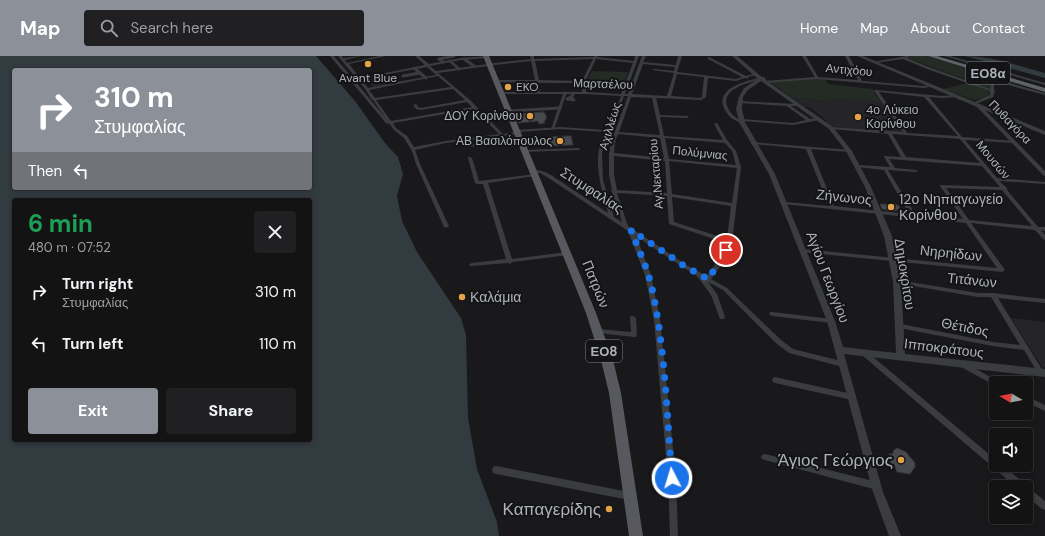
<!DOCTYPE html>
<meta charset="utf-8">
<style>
body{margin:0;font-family:"DM Sans",sans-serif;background:#202022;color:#f1f3f6;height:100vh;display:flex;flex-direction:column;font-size:15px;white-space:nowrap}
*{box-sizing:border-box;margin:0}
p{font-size:13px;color:#9d9ea0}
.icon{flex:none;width:22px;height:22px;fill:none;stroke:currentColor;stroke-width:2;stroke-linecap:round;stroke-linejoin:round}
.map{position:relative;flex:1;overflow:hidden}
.side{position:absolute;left:12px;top:142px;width:300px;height:244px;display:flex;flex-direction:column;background:#131314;border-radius:4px;box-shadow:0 2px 6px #0003,0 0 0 1px #323234}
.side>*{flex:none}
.top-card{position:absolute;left:12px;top:12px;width:300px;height:122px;border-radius:4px;box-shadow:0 2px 6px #0003,0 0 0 1px #323234;background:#8c9099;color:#fff;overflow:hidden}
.needle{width:26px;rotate:280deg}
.buttons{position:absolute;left:989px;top:320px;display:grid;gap:8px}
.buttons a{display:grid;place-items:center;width:44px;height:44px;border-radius:4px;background:#131314;box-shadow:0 2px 6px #0003,0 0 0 1px #323234;font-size:20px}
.pin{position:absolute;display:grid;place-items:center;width:34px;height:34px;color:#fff;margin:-17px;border:2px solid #fff;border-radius:50%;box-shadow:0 1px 4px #0007}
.me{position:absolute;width:44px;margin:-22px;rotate:355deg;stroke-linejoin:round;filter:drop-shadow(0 0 3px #0008)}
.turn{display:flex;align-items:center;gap:14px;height:84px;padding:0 16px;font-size:18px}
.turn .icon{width:52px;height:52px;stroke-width:2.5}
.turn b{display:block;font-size:28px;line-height:34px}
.then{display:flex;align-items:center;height:38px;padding:0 16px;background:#0003;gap:8px;font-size:15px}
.round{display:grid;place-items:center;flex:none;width:42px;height:42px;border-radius:4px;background:#202022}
.summary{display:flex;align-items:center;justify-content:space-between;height:68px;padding:0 16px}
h1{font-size:24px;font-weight:700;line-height:30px;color:#1e9e55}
.primary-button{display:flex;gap:8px;margin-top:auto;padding:8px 16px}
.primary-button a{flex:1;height:46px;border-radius:4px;background:#8c9099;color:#fff;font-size:16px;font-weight:700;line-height:46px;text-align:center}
.primary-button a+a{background:#202022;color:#f1f3f6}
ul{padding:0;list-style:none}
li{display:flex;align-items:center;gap:12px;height:52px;padding:0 16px}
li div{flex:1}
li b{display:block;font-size:15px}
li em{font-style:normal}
header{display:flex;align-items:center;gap:24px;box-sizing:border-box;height:56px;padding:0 20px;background:#8c9099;color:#fff}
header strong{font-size:19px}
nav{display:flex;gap:22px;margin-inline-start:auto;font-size:14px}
.search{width:280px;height:36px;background:#202022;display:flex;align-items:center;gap:10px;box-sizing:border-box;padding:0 14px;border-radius:4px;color:#9d9ea0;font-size:15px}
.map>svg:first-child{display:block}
.built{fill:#252528}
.green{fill:#232b24}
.water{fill:#323b40;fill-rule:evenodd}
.building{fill:#48494e;stroke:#333437}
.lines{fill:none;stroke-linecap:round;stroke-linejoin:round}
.pedestrian{stroke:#3a3c40;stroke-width:3}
.minor{fill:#3a3c40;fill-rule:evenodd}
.tertiary{fill:#3a3c40;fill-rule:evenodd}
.primary{fill:#57595e;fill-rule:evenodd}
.trunk{fill:#5f6267;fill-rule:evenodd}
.route{stroke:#1a73e8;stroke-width:7;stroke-dasharray:0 12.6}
.poi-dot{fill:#e3a249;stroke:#141416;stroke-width:1.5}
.labels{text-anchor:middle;stroke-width:4;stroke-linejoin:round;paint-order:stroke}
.far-street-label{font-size:12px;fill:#adb2ba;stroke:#141416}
.far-poi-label{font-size:12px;fill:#adb2ba;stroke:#141416;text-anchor:start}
.shield{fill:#141416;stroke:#7f8389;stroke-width:1}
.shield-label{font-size:13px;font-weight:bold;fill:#adb2ba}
.street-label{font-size:14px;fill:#adb2ba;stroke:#141416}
.poi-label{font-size:14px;fill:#adb2ba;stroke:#141416;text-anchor:start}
.near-poi-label{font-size:17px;fill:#adb2ba;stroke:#141416;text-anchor:end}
</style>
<header>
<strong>Map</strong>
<div class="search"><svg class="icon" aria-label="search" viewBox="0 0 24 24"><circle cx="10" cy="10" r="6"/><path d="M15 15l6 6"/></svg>Search here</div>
<nav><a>Home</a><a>Map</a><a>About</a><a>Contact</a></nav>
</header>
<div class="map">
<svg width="1045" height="480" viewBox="0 0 1045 480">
<rect width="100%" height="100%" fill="#19191b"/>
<g class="built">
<path d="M384,20l8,8 -19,3 -7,-8z"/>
<path d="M791,41l42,5v-3l49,3 21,31 -68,-6 -8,-4v-2l-16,-13 -7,-2z"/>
<path d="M1011,262l34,4v46l-3,-1z"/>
</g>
<g class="green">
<path d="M903,0h24l118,37 -50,-15 -5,3v8z"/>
<path d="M592,15l33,1h3l-4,10 -37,-1z"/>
<path d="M817,22l9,1 2,5 45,5 2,6 7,7 -49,-3 2,3h-2l-42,-5 -21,-15z"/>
<path d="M969,27l21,8 -2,7 -14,2 -31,-11z"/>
</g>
<g class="water">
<path d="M0,0h316l39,45 30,42 13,14 5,17 -6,22 5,25 15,31 44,66 5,17 2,83 9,51 20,53 2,14h-499zM14,14h296v118h-296zM14,144h296v240h-296z"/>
<path d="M965,0c27,0 53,10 80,17v5z"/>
</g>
<g class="building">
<path d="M544,56l3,6h-2l1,2 -2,1 1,2 -6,1 -1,-3 -20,2 -3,-9z"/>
<path d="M567,80h4l2,9 -25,1 -1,-9z"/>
<path d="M880,148l18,1 3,4 -8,2 -11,-2z"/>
<path d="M897,392l9,4 9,11v4l-5,7 -13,-2 -3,-8h-3l-2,-10h4v-3z"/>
</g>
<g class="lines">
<g class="pedestrian">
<path d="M332,0l55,66h3"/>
<path d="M464,3l10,7"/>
<path d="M450,5l9,8"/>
<path d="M443,6l-4,-3 15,-3"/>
<path d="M414,12l12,10"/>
<path d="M403,20l17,-3"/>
<path d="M571,41l3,3 -7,-1z"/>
<path d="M571,41l3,-4"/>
<path d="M509,55l51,-3"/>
<path d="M553,72l12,-35"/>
</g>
<g class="minor">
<path d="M338,0h4l1,2 18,-2 -16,4 2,3 32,-7h7l-37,8 11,14 65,-13 -10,-9h4l10,8 32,-6 26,-2 2,1 -2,1 -26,2 -31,6 6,5 59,-8 36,-4 -1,-3h4v3l60,-2v-1h4l-1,1 37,4 1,-5h4l-14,38h3l14,-38h4l-3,6 33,3 2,-9h4l-5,16 59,7 6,-2 -34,-18v-2h1l37,19 11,-3v2l-9,2v2l-3,-1 -9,3 -28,-3 -2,19 -5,3 -45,-2 4,17 27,1 2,1 -2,1 -27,-1 4,19 59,4 -9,-16 2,-1h1l10,17 9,11 5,16 -9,75 -12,25 -9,12 16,9 54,52 12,9 52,13 1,2 -1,2 -2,1 -54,-14 -12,-9 -54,-54 -15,-8 9,12 8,23 -1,2h-4l-9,-24 -14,-19 -13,-8 -48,-32 15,39 9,45 16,158 2,58h-8l-2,-58 -14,-158 -9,-45 -17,-44 -81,-54 -7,-4h-6l-2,-1c6,-4 13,0 19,3l57,38c-7,-26 -17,-56 -3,-81l-45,-3 -41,3 1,1 -2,1 -72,9 -31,7 5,14 29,62 -3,2 -2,-1 -28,-63 -4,-13 -8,-13 -10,-8 -21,-30h-1l-6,-10zM593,3l-11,22 -43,-1 -4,-19zM596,3l37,4 -8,20 -40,-1zM531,5l4,19h-39l-2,1 2,1 39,1 1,9h-36v2h84l37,2 -9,23 -6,11 -46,-3 -43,3 -2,1 1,1 -13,2 -33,-34 -32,-27 57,-8zM643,8l32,3 -1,4 -20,-2 -2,1 22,3 -7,23 -35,-2zM427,11l9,8 -39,7 -8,-8zM677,18l27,3 -2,20 -2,1 -29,-2zM386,19l8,8 -26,5 -7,-9zM438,20l13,11 -76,11 -6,-8zM539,27h44l-1,9h-42zM587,28l38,1 -4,9 -35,-2zM453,33l12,11 -44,8 -3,-1 -2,-3 -3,1 3,4 5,1 46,-8 5,5 -81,14 -15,-21zM624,40h4l-17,46 -2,12v21l3,15 -1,1 1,1 10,30 -8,-5 -11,-37 -1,-26 3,-15 11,-20zM631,41l21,1 8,37 -41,-3zM474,53l25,25 -53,7 -32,6 -7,-11 -11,-8 -3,-5zM618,78l42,4 4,20 -50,-5 1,-11zM665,82l60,5 7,8 4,14 -67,-6zM614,100l51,5 2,32 -50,-3 -3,-15zM669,105l68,7 -5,35 -60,-9zM617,137l50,3 2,28 57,19 -12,23 -7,10 -19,-10 -60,-40zM672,141l59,9 -4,33 -53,-17z"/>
<path d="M802,0h4l12,21 40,3 -13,-24h4l13,25 62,5 7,-1 2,1 -9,2 -107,-9 -52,4 -2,-1 2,-1 50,-4z"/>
<path d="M907,0l2,1 -2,1 22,9 61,22 1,-7 3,-3 4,-1 2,1 -1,1 46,13v2l-48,-13 -3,1v7l1,1 -2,6 -17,7 -2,-1 1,-1 15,-7v-4l-63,-22 -24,-10 -29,4 -2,-1z"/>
<path d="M944,0h6l95,27v2z"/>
<path d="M762,21h1v2c-12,3 -42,9 -36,27 3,7 7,11 13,14l2,-1 51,4 13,-3 -18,-13 -1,-1 -49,-3 -1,-1 2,-1 59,3 2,1 -1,1h-8l19,13 8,-1 2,1 -1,1 -26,5 -49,-4 -1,2h-1c-8,-2 -13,-6 -17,-13 -12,-22 22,-29 37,-33z"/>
<path d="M875,34l67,6 15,-1 1,1 -2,1 -14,1 -13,-1 33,40 53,4v2h-2l-48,-3 32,38 48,4v2l-46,-3 8,7v2l31,37h7v4l-4,-1 4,5v5l-2,-1 -8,-9 -64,-7 34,47 -3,2 -201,-20 -1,-1 1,-1 2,-1 194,19 -31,-45 -183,-19v-2h2l44,4 -23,-57 -53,-5h-2v-2l100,8v2h-2l-38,-3 23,57 75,8 -25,-44 -27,-3 -2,-1 2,-1 33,2 -6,-10v-1l17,1 -13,-23 -57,-5 -2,-1 2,-1 72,5 -29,-41zM879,36l45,5 34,39 -51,-3zM892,78l68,5 20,24 -74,-6zM889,103l93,7 18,21 -60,-2v1l23,33 -48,-5 -27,-44 28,2 2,-1 -2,-1 -21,-2zM946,132l56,2 30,36 -63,-6z"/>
<path d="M520,82h1v2l-51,7 -2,-1 2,-1z"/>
<path d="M578,92l2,1v1l-55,2 -2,-1 2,-1z"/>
<path d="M468,101h2l2,1 7,23 56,-7 2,1 -2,1 -47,7 24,76 55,-7 3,2 -1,1 -56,7 -3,2 -2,-1 -38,3 -1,-1 1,-1 2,-1 34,-4 -23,-75h-6l-2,-1 -7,-25z"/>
<path d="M897,224l81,13h15l52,6v4l-47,-5 45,73 1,2 -1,2 -2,1 -2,-1 -15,-25 -31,-4 -94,-18 -1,-2 1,-2h2l92,18 27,3 -29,-48h-13l-83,-14 -1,-1 1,-1z"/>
<path d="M770,256h2l59,7h2l1,2 -1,2h-2l-59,-7 -3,-2z"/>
<path d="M631,260h2l3,2 1,17 -1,2h-2l-36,-4h-2l-1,-2 1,-2h2l33,3 -1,-14z"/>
<path d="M864,294l2,1 130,109v5h6l23,19 1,3 3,1 16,13v9l-3,-1 -16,-13v-9h-10l-154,-132 -1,-2 1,-2z"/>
<path d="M963,306l35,19 1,2h-3v3l-2,-1 -33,-18 -1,-2 1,-2z"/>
<path d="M775,321l77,17 3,1 1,2 -1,2 -3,1 -77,-17 -2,-1 -1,-2 1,-2z"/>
<path d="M1026,340l19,9v6l-19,-9z"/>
<path d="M765,398l112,28 3,1 1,3 -1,3 -3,1 -112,-30 -3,-1 -1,-2 1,-2z"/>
<path d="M496,410l133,26 3,1 1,3 -1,3 -3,1 -133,-26 -3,-1 -1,-3 1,-3z"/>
</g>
<g class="tertiary">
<path d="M732,0h5l25,21h2l3,4 66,46 19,24 19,36 21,49 9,46 4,72 140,15v8l-201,-23 39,138 18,44h-12l-16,-44 -46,-171 -58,-147 -30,-52 -3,-13 3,-12 5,-9 14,-9zM761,25l68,48 17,22 19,36 19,49 9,46 3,71 -53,-6 -8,-26 -60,-147 -30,-52 -3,-13 1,-12 5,-7z"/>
<path d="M857,0h6l182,75v4l-60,-25 60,61v5l-2,-1 -66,-68z"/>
</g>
<path class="primary" d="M483,0h6l107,257 17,47 8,33 22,143h-14l-20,-143 -8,-33 -15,-47z"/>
<path class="trunk" d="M928,0h9l108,32v4z"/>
</g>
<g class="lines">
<path class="route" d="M672,422c-5,-62 -7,-134 -21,-194 -5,-19 -13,-36 -20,-54l55,37 22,12 8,-12 10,-17"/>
</g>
<g class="poi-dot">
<circle cx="368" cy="8" r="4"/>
<circle cx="508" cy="31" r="4"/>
<circle cx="530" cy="60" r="4"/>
<circle cx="858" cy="61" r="4"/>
<circle cx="560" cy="85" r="4"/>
<circle cx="891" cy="151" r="4"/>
<circle cx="462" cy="241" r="4"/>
<circle cx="901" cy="404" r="4"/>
<circle cx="609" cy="453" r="4"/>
</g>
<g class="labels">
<g class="far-street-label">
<text transform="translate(849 14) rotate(5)" y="4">Αντιχόου</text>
<text transform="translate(603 28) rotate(2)" y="4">Μαρτσέλου</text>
<text transform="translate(1010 66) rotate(46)" y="4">Πυθαγόρα</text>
<text transform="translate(610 70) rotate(-73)" y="4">Αχιλλέως</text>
<text transform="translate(700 97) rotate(6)" y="4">Πολύμνιας</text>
<text transform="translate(993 104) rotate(50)" y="4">Μουσών</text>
<text transform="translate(656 118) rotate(-95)" y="4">Αγ.Νεκταρίου</text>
</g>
<g class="far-poi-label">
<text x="368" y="26" text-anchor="middle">Avant Blue</text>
<text x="516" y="35">EKO</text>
<text x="866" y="58">4ο Λύκειο<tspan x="866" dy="14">Κορίνθου</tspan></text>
<text x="522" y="64" text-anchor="end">ΔΟΥ Κορίνθου</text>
<text x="552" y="89" text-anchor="end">ΑΒ Βασιλόπουλος</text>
</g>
<g class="shield">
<rect x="966" y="6" width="44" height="22" rx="3"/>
<rect x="586" y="284" width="36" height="22" rx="3"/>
</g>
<g class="shield-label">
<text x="988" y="22">ΕΟ8α</text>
<text x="604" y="300">ΕΟ8</text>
</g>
<g class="street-label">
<text transform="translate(592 134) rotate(33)" y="5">Στυμφαλίας</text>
<text transform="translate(844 141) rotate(6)" y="5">Ζήνωνος</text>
<text transform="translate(951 197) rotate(6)" y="5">Νηρηίδων</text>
<text transform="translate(905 218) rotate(81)" y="5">Δημοκρίτου</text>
<text transform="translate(828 221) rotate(69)" y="5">Αγίου Γεωργίου</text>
<text transform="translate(972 224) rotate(6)" y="5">Τιτάνων</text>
<text transform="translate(596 228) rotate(68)" y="5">Πατρών</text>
<text transform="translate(965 271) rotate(11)" y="5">Θέτιδος</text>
<text transform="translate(944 292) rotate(7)" y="5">Ιπποκράτους</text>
</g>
<g class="poi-label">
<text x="899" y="148">12ο Νηπιαγωγείο<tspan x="899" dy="16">Κορίνθου</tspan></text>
<text x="470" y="246">Καλάμια</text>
</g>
<g class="near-poi-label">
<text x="893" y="410">Άγιος Γεώργιος</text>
<text x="601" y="459">Καπαγερίδης</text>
</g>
</g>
</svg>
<div class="buttons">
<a><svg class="needle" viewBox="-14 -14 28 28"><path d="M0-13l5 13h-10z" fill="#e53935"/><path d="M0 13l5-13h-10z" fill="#9d9ea0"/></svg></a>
<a><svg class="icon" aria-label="sound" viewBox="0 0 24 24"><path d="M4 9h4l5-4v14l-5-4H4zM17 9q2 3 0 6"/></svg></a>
<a><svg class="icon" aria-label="layers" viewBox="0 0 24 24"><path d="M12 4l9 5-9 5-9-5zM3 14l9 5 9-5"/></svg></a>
</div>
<div class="pin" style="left:726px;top:194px;background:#d93025"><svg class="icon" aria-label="arrive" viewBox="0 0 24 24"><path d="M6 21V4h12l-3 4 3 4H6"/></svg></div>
<svg class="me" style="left:672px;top:422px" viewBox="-20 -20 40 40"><circle r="17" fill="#1a73e8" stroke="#fff" stroke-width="3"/><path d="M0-11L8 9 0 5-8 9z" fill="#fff"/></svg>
<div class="top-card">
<div class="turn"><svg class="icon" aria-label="right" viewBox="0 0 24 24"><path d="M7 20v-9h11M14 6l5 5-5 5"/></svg><div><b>310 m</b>Στυμφαλίας</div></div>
<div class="then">Then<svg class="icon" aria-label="left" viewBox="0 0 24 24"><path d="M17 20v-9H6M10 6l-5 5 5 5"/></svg></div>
</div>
<section class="side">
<div class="summary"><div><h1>6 min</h1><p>480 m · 07:52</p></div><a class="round"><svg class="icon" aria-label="close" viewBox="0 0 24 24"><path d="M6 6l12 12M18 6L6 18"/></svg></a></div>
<ul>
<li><svg class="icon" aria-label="right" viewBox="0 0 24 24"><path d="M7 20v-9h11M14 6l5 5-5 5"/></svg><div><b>Turn right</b><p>Στυμφαλίας</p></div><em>310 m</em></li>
<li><svg class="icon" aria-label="left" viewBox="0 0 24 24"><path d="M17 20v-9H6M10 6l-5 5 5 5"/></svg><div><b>Turn left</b></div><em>110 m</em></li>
</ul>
<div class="primary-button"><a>Exit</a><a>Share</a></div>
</section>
</div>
